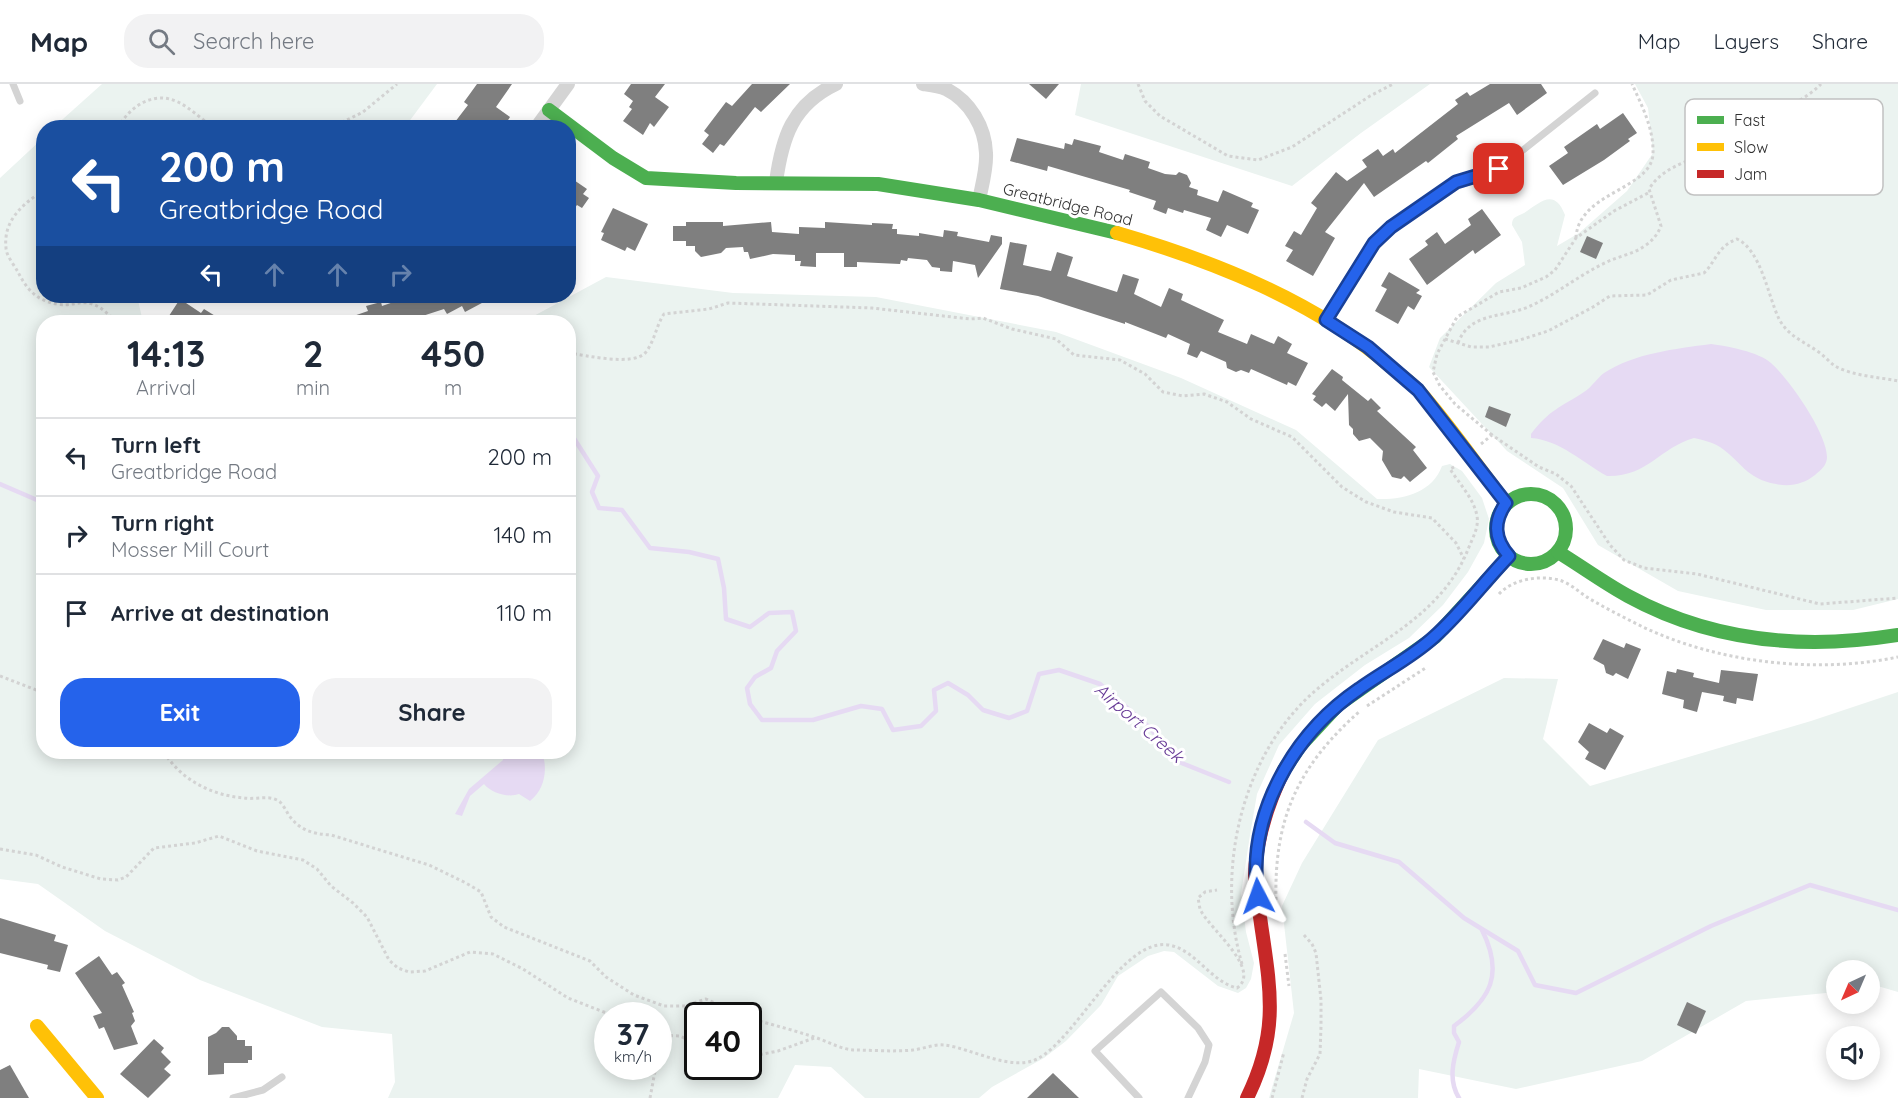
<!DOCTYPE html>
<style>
body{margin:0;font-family:Quicksand,sans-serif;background:#f2f2f3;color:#1f2937;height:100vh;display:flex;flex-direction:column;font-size:22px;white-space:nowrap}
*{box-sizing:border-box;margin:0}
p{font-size:20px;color:#747a83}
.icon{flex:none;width:33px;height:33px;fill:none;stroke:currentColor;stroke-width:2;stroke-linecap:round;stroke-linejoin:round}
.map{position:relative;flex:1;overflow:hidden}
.side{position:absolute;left:36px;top:231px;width:540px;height:444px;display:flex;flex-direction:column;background:#fff;border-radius:24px;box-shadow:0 3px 15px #0003}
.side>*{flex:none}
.hud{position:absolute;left:36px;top:36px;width:540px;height:183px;border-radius:24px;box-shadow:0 3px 15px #0003;background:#1a4fa0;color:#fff;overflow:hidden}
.needle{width:39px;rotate:224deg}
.buttons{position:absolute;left:1826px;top:876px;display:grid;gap:12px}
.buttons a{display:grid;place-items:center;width:54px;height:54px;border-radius:50%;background:#fff;box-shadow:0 3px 15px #0003;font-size:30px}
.speed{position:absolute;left:594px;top:918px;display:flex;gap:12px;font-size:30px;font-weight:700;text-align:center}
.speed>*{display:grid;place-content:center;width:78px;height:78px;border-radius:50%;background:#fff;box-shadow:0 3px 15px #0003;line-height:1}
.speed small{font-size:15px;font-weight:400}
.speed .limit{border:3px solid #111;border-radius:9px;background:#fff;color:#111}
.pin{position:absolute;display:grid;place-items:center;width:51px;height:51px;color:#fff;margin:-26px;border-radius:12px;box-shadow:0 3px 9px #0006}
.me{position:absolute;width:66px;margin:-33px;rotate:356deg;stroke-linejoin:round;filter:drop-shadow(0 0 4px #0008)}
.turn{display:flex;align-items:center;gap:21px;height:126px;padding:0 24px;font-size:27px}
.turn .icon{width:78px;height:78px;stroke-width:2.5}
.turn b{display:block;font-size:42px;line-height:51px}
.lanes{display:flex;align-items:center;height:57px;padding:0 24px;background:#0003;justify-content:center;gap:30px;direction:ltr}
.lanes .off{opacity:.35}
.eta{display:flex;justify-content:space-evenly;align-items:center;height:102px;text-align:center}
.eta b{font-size:36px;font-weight:700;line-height:42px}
.action{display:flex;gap:12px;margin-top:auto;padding:12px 24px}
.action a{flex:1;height:69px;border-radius:24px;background:#2563eb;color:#fff;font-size:24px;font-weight:700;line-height:69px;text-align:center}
.action a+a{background:#f2f2f3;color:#1f2937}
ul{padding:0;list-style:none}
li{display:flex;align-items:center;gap:18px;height:78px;padding:0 24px;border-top:2px solid #e0e1e3}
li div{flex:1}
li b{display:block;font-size:22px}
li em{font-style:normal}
header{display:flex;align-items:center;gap:36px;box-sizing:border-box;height:84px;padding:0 30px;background:#fff;border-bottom:2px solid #e0e1e3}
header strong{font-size:28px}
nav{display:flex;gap:33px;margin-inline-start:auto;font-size:21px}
.search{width:420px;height:54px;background:#f2f2f3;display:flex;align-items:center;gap:15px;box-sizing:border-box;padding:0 21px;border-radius:24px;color:#747a83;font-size:22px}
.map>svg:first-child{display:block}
.green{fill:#ebf3f0;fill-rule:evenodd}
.water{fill:#e6daf3}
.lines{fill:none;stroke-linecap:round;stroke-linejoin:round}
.stream{stroke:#e6daf3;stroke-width:4.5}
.building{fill:#7f7f7f}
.path{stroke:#d3d3d3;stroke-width:3;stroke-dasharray:3 3;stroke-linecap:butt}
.lane{stroke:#d4d4d4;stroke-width:7}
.street{stroke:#d4d4d4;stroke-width:14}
.fast{stroke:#4caf50;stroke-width:14}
.slow{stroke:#ffc107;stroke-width:14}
.jam{stroke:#c62828;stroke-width:14}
.route-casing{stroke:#184099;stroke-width:15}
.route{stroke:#2563eb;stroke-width:10}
.labels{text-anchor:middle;stroke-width:6;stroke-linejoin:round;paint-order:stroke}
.street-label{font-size:16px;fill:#303030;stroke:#fff}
.water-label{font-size:18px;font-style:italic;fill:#673a96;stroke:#fff}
.key{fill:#fff;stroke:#c1c1c1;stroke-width:1.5}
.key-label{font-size:16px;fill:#303030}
</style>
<header>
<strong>Map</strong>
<div class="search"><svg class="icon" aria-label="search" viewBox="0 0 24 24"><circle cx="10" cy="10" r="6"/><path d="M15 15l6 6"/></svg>Search here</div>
<nav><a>Map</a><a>Layers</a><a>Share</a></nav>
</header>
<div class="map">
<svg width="1898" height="1014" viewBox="0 0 1898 1014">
<rect width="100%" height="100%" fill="#fff"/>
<g class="green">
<path d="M102,0h335l-32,43h-351z"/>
<path d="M1081,0h349l-69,49 -69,53 -217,-71z"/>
<path d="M1635,0h263v515l-45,11h-87l-88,-19 -80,-46 -35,-57 -56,-37 -78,-84 11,-29 56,-55 29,-18 -3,-23 -10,-17c0,-9 5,-8 12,-12 16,-10 30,-26 41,2l-8,31 22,-13 48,-42 26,-38 -5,-45z"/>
<path d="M43,54l1,158h93l6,26h-99v430h524v-430h-51l13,-4 76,-41 127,16 143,4 180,35 125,46 115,52 81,69c26,1 55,-6 65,-33l8,-2 12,7 20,27 7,21 -5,24 -16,29 -25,33 -34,33 -44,27 -50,39 -36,41 -22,49 -7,41 -9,59 5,38 8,31 -3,16 -5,9 -8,5 -20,-7 -44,-34 -10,-1 -16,5 -30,20 -17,29 -35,36 -22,17 -52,29 -13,11h-114l-34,-31 -36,-2 -17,33h-390l7,-16 -3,-48 -70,-7 -122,-47 -95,-49 -67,-47 -38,-5v-701zM608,932h50v50h-50zM698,932h50v50h-50z"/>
<path d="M1504,594l54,1 -15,60 47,47 221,-65 87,-29v300l-17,-5 -12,1v-18h-33v22l-90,9 -104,60 -126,28 -97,-20 -1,29h-149l25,-85 -12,-107 20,-43 76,-123z"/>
</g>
<g class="water">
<path d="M1711,260c16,2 48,8 60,19 18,16 56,70 56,94 0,8 -6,13 -12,18 -11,9 -25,12 -39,9 -30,-5 -35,-23 -56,-37 -8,-5 -17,-7 -26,-9 -35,10 -46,39 -87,38 -24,-13 -47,-36 -76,-38v-4c18,-24 30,-27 53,-42 8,-5 13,-14 20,-19 31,-20 71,-24 107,-29z"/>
<path d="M504,668h38c6,17 3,37 -12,49l-11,-7c-11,4 -28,-1 -35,-10l-14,12 -8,20 -7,-2 14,-25 34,-29z"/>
</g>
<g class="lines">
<g class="stream">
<path d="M568,345l30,47 -6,16 7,16 23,2 28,38 39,4 29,7 6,29 2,31 24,8 19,-14 23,-1 4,19 -19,20 -6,17 -16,9 -8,11 3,16 12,16h51l48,-14 21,3 11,21 28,-4 15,-15 -2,-21 14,-7 20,12 15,15 26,8 18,-7 12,-37 20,-4 41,14 49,43 30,35 50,20"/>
<path d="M0,400l44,19"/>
<path d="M1306,738l29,21 64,19 65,56 54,33 17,34 41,8 135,-67 99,-41 88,25"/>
<path d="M1459,1014c-11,-18 -6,-37 0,-56l-5,-9v-7c37,-27 50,-52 28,-96"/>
</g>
</g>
<g class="building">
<path d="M477,0h35l-16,23 14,10 -7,11h-41l-7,-6 13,-17 -4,-3z"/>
<path d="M631,0h34l-10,13 14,10 -15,20 -4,-4 -7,12 -20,-14 9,-12 -3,-2 4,-6 -9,-7z"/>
<path d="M752,0h38l-29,28 -6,-5 -31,39 -4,-2 -7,9 -11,-9 7,-9 -5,-4 22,-29 6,4z"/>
<path d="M1029,0h30l-13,15z"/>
<path d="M1490,0h51l6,9 -30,22 -8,-12 -53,33 2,3 -30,24 -2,-2 -52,36 -10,-14 -39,49 10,6 -22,38 -27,-15 7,-11 -8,-4 9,-15 7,4 16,-27 -6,-5 25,-31 11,9 20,-14 -5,-7 16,-11 5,7 10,-7 2,4 63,-49 -3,-4 12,-8 3,4z"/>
<path d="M1623,29l14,20 -9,6 2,2 -26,19 -41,25 -14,-19 19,-13 -4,-6 33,-23 3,5z"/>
<path d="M1017,54l47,11 1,-6 7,2 2,-6 27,7 -2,6 24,8 2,-6 25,8 -2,6 17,6 11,1 3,-3 8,3 4,8 -2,4 9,3 -1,5 21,7 5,-12 30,13 -2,4 8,3 -11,24 -21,-9 -6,12 -15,-7 5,-12 -27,-8 -1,3 -15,-5 -2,6 -13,-5 3,-8 -27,-9 1,-2 -82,-24 -1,5 -37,-10z"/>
<path d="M568,92l19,13 -4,5 6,4 -7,10 -5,-3 -9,12z"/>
<path d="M613,124l35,16 -13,27 -8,-4 -2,4 -24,-11 3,-7 -3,-1z"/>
<path d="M1482,125l19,26 -26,19 -2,-4 -46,35 -18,-26 19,-14 -3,-4 12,-9 8,12 26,-19 -3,-6z"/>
<path d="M686,138h37v4l48,-4 1,10 27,2v-7l26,1v-6l47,3v-2l21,1 -1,5h5v5l22,2v-3l24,4 1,-7 14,2 -1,4 32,6 2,-7 11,2v7l-24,34 -3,-13 -22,-4 -1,11 -12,-1v-3l-8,-1 -5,-7 -19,-2 -1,3 -6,-1 -1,4 -43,-2v5h-13v-14h-28v14l-16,-1 1,-5h-6v-6l-22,-1 -23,5 -2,-7h-4l-1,-5 -17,1 -5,5 -20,4 -6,-6v-5h-9v-5h-13v-15h13z"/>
<path d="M1587,152l16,7 -7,16 -16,-7z"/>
<path d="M1010,158l17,3 -4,20 28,6 6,-19 16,5 -6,19 50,16 6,-18 16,5 -5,15 27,13 8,-19 14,6 -2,6 43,20 -6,12 29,12 4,-10 23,10 4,-8 14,8 -5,9 21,10 -12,23 -8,-4 -1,3 -36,-16 -2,4 -8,-3 -5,2 -9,-4 -1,-6 -25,-11 -4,7 -10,-4 3,-10 -22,-10 -2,4 -41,-16v2l-87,-28 -38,-7z"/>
<path d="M1389,188l31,18 -4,3 6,3 -8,14 -6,-4 -10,18 -23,-13 12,-22 -6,-3z"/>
<path d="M411,212h84l-30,16 -3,-6 -15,8 -3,-5 -40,13h-62v-2l26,-9 -2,-5 15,-4 1,4z"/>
<path d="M180,215l21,14 3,-4 21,13h-60z"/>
<path d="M1332,285l11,8 -1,3 26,21 3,-3 10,10 -4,3 39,36 -3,3 14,18 -17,14 -6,-6 -3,3 -9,-2 -10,-17 1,-9 -13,-13 -11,3 -6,-7v-5l-4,-4 -1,-31 -13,17 -9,-8 -4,4 -9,-7 3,-4 -4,-2z"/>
<path d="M1489,322l22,8 -5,13 -21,-10z"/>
<path d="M1603,555l21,9 2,-5 15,6 -13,30 -12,-6 -3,3 -7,-3 -2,-8 -11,-6z"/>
<path d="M1677,585l17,4 -1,4 26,6 2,-13 37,4 -5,27 -16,-3 -1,6 -13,-3 1,-5 -22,-4 -5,20 -14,-4 1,-8 -22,-6 5,-23 9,2z"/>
<path d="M1589,639l18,10 3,-5 14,8 -19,34 -20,-11 4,-7 -11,-10z"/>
<path d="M0,834l56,17 -2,6 14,4 -8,27 -13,-3 1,-4 -48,-12z"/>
<path d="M99,872l13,19 5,-3 8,11 -3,2 12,27 -2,1 3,8 -4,5 7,18 -24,6 -10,-23 -5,2 -6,-13 9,-3 -27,-40z"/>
<path d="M1687,918l19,9 -10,23 -19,-9z"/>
<path d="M222,943h7l8,9v4h8v6h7v14h-4v3h-24v11l-16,1v-38l8,-4z"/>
<path d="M154,955l10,9 -3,4 10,10 -7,7 7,6 -23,23 -28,-24z"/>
<path d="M10,981l19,33h-29v-28z"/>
<path d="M1053,989l26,25h-52z"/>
</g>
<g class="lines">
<g class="path">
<path d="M1138,0l7,17 15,15 68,40 30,4 34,-13 78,-51 23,-12"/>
<path d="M118,44c11,-21 35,-38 60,-26 12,6 24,17 35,26"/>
<path d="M306,44l39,-7 18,-9 34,-28"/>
<path d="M44,106c-21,14 -41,30 -38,58 0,7 8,17 12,24 6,12 14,24 28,29 32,13 37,-15 70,21"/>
<path d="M1576,154c2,-46 75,-48 77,-84 1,-25 -11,-48 -21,-70"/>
<path d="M1445,255l26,8h18l31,-7 28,-9 45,-24 17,-11 37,-1 24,-15 33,-7c12,-12 14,-27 33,-34 24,11 31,57 42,80 9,17 24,22 38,32 7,4 12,11 18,15 18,10 43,11 63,15"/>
<path d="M1458,259c12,-31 44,-25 70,-36 28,-12 52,-33 81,-46 11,-5 24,-7 34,-14 8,-5 14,-11 18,-21l-12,-37c13,-21 36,-26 57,-37 16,-9 31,-21 47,-29 24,-12 49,-20 68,-39"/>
<path d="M568,269c18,2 66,14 78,-1 9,-12 10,-26 18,-38l45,-5 19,-6 144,5 98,11 13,-1 29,11 44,10 18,16 46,5 25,14 18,18 20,4 21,-2 23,8 24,17 41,18 50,50 24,15 28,10 38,6 24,25 8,16"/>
<path d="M1492,351l-37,-31 -15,-18 -7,-14 4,-18 20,-37 42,-25 22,-4 25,-11 9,-7 21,-32 38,-27 36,-19"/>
<path d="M1481,360l11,-9 47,32 17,7 15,12 39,59 14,15 20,8 53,6 123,30 78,-6"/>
<path d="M1499,510c14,-15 40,-19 60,-14 11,3 21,13 31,19 17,10 35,19 53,28 76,36 173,47 255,30"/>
<path d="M0,592l44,17"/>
<path d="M1367,622l60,-39"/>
<path d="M164,668c17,28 47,43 80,46 12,2 26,-4 36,4 3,3 6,8 8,12 11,16 24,20 43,21l98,30 37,18 15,9 10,25 13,10 86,34 16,16 28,18 30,11h20l22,-7 36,17"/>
<path d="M0,765l36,6 26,12 39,12 17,1 8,-3 28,-29 41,-5 24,-7 38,15 46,9 14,9 14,17 22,17 14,14 22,43 9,8 11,4 16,-1 45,-19 23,2 30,15 45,29 46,18"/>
<path d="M1276,816c-2,-82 22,-134 84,-189"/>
<path d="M1285,870l4,32"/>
<path d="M1242,880c-27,-92 -1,-209 73,-273 55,-48 126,-71 154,-144 4,-10 10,-20 8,-31 -3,-17 -18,-33 -27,-47l6,-3"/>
<path d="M748,934c22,6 45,12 66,19 13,4 26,12 39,13 19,0 40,2 60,0 10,-1 21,-6 31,-5 27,3 67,27 93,14 40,-20 85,-122 132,-114 27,5 42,37 68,43 25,-18 -26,-58 -36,-77 -2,-4 -2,-9 -3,-13l7,-6 12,-2"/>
<path d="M658,951l22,1 18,8"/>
<path d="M658,969l3,-17"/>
<path d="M748,973l30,-6 36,-13"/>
<path d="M650,1014l6,-32"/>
<path d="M1272,1014l12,-46"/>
<path d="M1302,1014l5,-19 13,-25 1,-28v-26l-5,-47 -4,-9 -9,-10"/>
</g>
<g class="lane">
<path d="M13,0l7,17"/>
<path d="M1499,85l96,-76"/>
<path d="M233,1014l30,-8 19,-13"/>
<path d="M1139,1014l-44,-47 66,-59 37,36 11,17 -4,17 -17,36"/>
</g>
<g class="street">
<path d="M923,0c7,1 16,2 23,5 24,12 39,38 40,64 1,15 -4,32 -7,47"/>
<path d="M536,44l32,-44"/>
<path d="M776,98c6,-44 16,-77 60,-98"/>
<path d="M1326,235l48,-75 17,-17 66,-45 42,-13"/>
</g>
<g class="fast">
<path d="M549,26l64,48 33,20 90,5 142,1 101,16 138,33"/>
<circle cx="1531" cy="445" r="35"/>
<path d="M1558,468c23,14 46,31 70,44 84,46 177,54 270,39"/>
<path d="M1284,686l16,-24 38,-41 97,-68 74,-81"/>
</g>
<g class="slow">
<path d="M1117,149c96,28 198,68 274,134 9,8 20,15 28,24 31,35 58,75 87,112"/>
<path d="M37,942l60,72"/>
</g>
<path class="jam" d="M1247,1014c32,-65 24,-106 14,-174 -2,-16 -6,-33 -6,-49 1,-38 13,-72 29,-105"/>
</g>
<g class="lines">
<g class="route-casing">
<path id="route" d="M1258,812c-12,-80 35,-162 101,-207 25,-18 52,-31 75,-52 27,-24 50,-55 75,-81 -15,-17 -16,-34 -3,-53l-88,-113 -50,-43 -42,-27 48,-77 17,-16 65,-45 43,-13"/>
</g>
<use href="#route" class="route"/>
</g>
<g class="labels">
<g class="street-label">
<text transform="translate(1068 120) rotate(14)" y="6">Greatbridge Road</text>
</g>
<g class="water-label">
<text transform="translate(1139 639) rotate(41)" y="6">Airport Creek</text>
</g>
</g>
<rect x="1685" y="15" width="198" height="96" rx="9" class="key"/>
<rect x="1697" y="32" width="27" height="8" fill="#4caf50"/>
<rect x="1697" y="59" width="27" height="8" fill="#ffc107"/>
<rect x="1697" y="86" width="27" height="8" fill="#c62828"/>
<g class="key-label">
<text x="1734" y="42">Fast</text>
<text x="1734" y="69">Slow</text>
<text x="1734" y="96">Jam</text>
</g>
</svg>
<div class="buttons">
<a><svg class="needle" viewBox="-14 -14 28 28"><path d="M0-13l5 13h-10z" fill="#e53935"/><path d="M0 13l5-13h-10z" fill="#747a83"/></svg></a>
<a><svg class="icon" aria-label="sound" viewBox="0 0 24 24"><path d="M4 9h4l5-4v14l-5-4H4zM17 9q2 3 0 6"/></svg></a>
</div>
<div class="speed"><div>37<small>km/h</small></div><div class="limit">40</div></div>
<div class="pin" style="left:1499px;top:85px;background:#d93025"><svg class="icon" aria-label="arrive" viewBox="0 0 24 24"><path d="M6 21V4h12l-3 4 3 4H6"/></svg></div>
<svg class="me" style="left:1258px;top:812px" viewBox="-20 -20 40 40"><path d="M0-17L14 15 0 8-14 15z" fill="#2563eb" stroke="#fff" stroke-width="4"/></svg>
<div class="hud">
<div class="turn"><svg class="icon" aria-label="left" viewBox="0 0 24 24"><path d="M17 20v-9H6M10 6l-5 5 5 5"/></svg><div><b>200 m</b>Greatbridge Road</div></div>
<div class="lanes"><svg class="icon" aria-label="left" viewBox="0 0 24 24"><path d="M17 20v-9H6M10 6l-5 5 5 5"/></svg><svg class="icon off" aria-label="ahead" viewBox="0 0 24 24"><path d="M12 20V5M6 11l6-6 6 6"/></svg><svg class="icon off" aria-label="ahead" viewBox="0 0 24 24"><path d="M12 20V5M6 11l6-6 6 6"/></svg><svg class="icon off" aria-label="right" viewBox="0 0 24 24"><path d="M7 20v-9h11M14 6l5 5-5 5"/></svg></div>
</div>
<section class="side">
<div class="eta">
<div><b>14:13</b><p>Arrival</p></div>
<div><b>2</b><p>min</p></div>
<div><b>450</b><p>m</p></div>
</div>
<ul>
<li><svg class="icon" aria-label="left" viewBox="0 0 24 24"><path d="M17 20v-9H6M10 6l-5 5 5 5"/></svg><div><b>Turn left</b><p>Greatbridge Road</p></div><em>200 m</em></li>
<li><svg class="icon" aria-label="right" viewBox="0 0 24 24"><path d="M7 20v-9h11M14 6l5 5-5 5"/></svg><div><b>Turn right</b><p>Mosser Mill Court</p></div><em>140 m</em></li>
<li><svg class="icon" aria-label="arrive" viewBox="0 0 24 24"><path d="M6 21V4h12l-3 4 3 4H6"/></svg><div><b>Arrive at destination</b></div><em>110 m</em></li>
</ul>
<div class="action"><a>Exit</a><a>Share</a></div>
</section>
</div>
